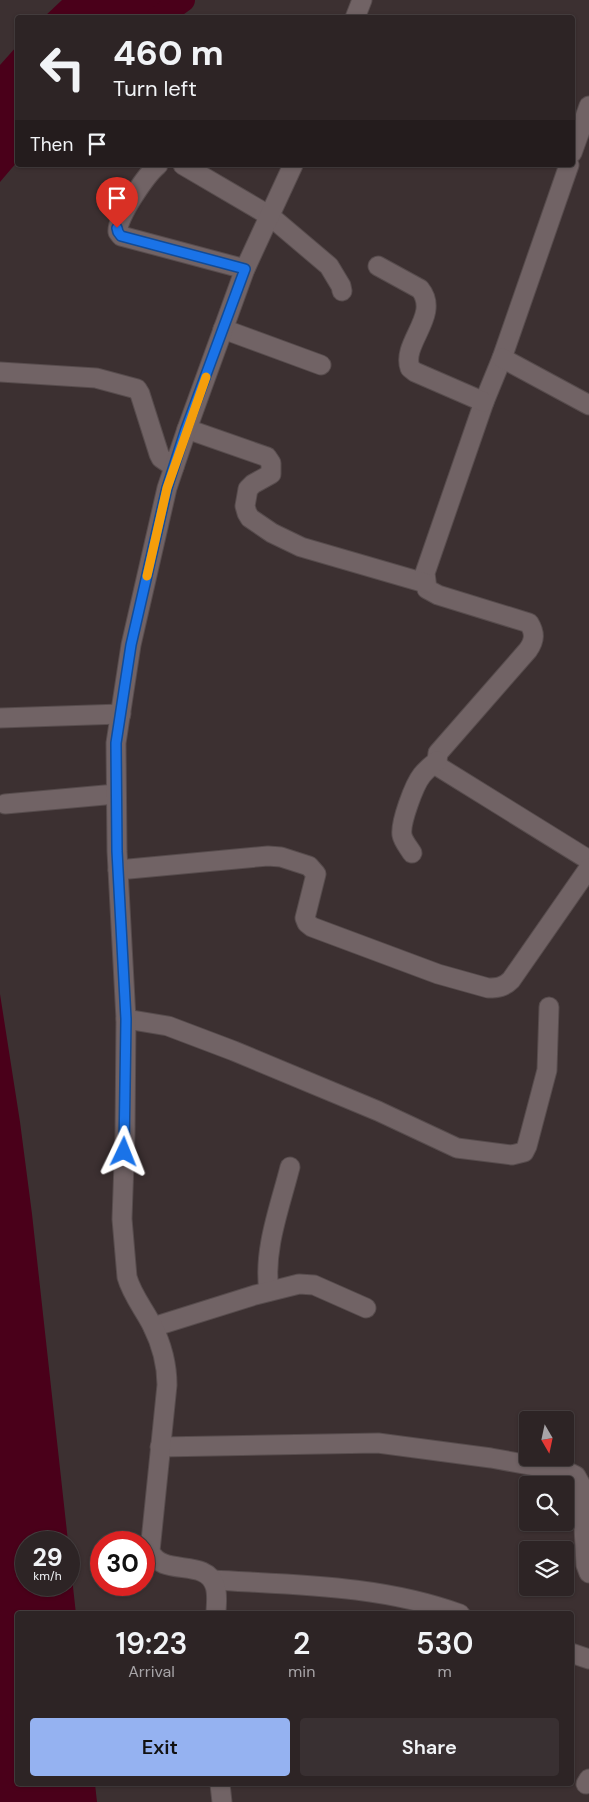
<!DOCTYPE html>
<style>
body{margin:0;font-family:"DM Sans",sans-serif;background:#393032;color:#f1f3f6;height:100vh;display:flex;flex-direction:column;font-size:19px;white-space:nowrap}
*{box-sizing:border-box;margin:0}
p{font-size:16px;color:#a7a4a7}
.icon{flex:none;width:28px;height:28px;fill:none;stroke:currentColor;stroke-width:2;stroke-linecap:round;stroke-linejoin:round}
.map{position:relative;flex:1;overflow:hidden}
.panel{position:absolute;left:15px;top:1611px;width:559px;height:175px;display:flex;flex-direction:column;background:#2d2425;border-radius:5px;box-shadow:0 1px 4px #0004,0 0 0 1px #484142}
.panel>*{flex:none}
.guide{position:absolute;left:15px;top:15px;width:560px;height:152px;border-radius:5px;box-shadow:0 1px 4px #0004,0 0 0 1px #484142;background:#2d2425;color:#f1f3f6;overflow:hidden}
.needle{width:32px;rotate:171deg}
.tools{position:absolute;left:519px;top:1411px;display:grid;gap:10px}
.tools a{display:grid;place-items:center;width:55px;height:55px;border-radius:5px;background:#2d2425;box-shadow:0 1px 4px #0004,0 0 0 1px #484142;font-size:25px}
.speed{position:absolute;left:15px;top:1531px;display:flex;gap:10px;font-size:25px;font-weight:700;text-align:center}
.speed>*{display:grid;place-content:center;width:65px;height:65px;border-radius:50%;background:#2d2425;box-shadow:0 1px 4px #0004,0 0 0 1px #484142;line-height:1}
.speed small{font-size:12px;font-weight:400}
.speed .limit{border:8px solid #d22;background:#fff;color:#111}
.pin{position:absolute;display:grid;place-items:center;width:42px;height:42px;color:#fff;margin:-51px -21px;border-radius:50% 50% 50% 0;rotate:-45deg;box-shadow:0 0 5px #0007}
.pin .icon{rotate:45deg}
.me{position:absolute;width:55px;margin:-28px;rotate:2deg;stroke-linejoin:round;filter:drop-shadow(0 0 4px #0008)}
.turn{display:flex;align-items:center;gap:18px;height:105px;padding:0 15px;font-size:22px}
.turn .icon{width:65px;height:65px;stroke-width:2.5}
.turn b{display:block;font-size:35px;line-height:42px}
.then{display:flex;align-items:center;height:48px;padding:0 15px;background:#0003;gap:10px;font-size:19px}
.eta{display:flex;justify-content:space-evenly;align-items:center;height:85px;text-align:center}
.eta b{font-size:30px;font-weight:600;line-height:35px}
.cta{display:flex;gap:10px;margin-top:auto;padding:10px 15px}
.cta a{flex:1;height:58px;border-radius:5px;background:#95b2f1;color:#111;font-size:20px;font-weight:600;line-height:58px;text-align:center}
.cta a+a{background:#393032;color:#f1f3f6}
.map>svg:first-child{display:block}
.water{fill:#4a001a;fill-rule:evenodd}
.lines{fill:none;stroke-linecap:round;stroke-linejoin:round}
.river{stroke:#4a001a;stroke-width:24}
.minor-casing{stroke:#574c4d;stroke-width:21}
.minor{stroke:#716365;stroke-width:19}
.route-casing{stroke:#114b97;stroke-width:12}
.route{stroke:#1a73e8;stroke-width:9}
.slow{stroke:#f59e0b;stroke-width:9}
</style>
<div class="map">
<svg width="589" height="1802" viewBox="0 0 589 1802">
<rect width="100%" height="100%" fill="#3c3031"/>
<g class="water">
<path d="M62,0h114l-19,17h-113z"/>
<path d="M17,46v116l-17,20v-117z"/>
<path d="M0,994l20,128 12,92 44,400h-58v170h77l2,18h-97zM26,1542h43v43h-43z"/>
</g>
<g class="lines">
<path class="river" d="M158,18l25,-18"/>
<g class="minor-casing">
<g id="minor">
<path d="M355,18l7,-18"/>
<path d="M572,153l17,-47"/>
<path d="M158,165c-11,9 -42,53 -40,67l3,4 124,33"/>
<path d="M183,165l87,51 59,50 12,20 1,5"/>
<path d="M569,165l-67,193 -18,44 -59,171 2,16 11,6 91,28c6,10 6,17 -1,27l-90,103 -1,8 2,6 150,93"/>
<path d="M378,266l42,23c21,26 -19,54 -10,79l5,4 69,30"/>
<path d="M223,329l98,36"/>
<path d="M502,358l87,47"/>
<path d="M0,372l96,6 41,11 3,5 19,60 2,4 13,9"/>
<path d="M187,429l80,28 4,6v11l-18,10 -5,5 -3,17 2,7 3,5 22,15 29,14 124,36"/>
<path d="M0,718l121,-4"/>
<path d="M5,804l111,-10"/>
<path d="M412,853c-3,-5 -9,-12 -10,-18 -2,-12 12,-50 20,-60 4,-5 10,-10 15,-14"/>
<path d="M118,870l150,-14 13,1 28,9 7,8 -11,44 2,5 5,4 126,47 50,14c10,0 16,-1 23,-8l78,-112"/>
<path d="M126,1019l42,7 66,25 144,60 79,37 55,7 12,-3 3,-6 20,-76 2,-63"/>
<path d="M269,1291c-6,-41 11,-84 21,-124"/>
<path d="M153,1327l102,-32 44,-11 15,1 52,23"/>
<path d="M160,1447l218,-4 113,15 77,14 8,4 6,11 4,78 3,8"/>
<path d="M213,1580c83,5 168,5 247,34"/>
<path d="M216,1614c0,-9 2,-19 -1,-28 -9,-29 -53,-8 -65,-35l17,-166c0,-21 -5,-40 -15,-60 -8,-16 -20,-30 -25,-48l-5,-58 3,-85 1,-115 -9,-168 -1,-108 15,-98 36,-157 20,-59 58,-160 48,-104"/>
<path d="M571,1653l18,6"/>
<path d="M220,1784l2,18"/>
<path d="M586,1784l3,-5"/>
</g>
</g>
<use href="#minor" class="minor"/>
</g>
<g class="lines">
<g class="route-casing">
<path id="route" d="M117,228l1,4 3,4 124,33 -59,160 -19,59 -36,157 -15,98 1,108 9,168 -2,133"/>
</g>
<use href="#route" class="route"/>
<path class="slow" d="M147,576l20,-88 39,-111"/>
</g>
</svg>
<div class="tools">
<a><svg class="needle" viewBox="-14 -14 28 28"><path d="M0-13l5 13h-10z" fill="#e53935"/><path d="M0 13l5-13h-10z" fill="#a7a4a7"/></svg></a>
<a><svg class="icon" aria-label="search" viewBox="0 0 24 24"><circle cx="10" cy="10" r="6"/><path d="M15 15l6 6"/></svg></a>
<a><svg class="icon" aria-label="layers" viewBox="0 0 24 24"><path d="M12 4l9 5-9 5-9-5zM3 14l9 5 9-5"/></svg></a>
</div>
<div class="speed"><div>29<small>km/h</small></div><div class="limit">30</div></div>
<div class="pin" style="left:117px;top:228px;background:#d93025"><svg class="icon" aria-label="arrive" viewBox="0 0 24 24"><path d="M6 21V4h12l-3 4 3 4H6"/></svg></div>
<svg class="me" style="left:124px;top:1152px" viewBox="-20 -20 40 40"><path d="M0-17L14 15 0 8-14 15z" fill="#1a73e8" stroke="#fff" stroke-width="4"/></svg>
<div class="guide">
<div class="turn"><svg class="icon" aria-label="left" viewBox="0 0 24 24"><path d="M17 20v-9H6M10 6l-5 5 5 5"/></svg><div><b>460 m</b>Turn left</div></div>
<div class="then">Then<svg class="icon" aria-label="arrive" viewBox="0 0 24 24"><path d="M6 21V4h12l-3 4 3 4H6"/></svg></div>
</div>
<section class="panel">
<div class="eta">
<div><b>19:23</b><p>Arrival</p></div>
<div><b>2</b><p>min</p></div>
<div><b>530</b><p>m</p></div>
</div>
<div class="cta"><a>Exit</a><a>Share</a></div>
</section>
</div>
